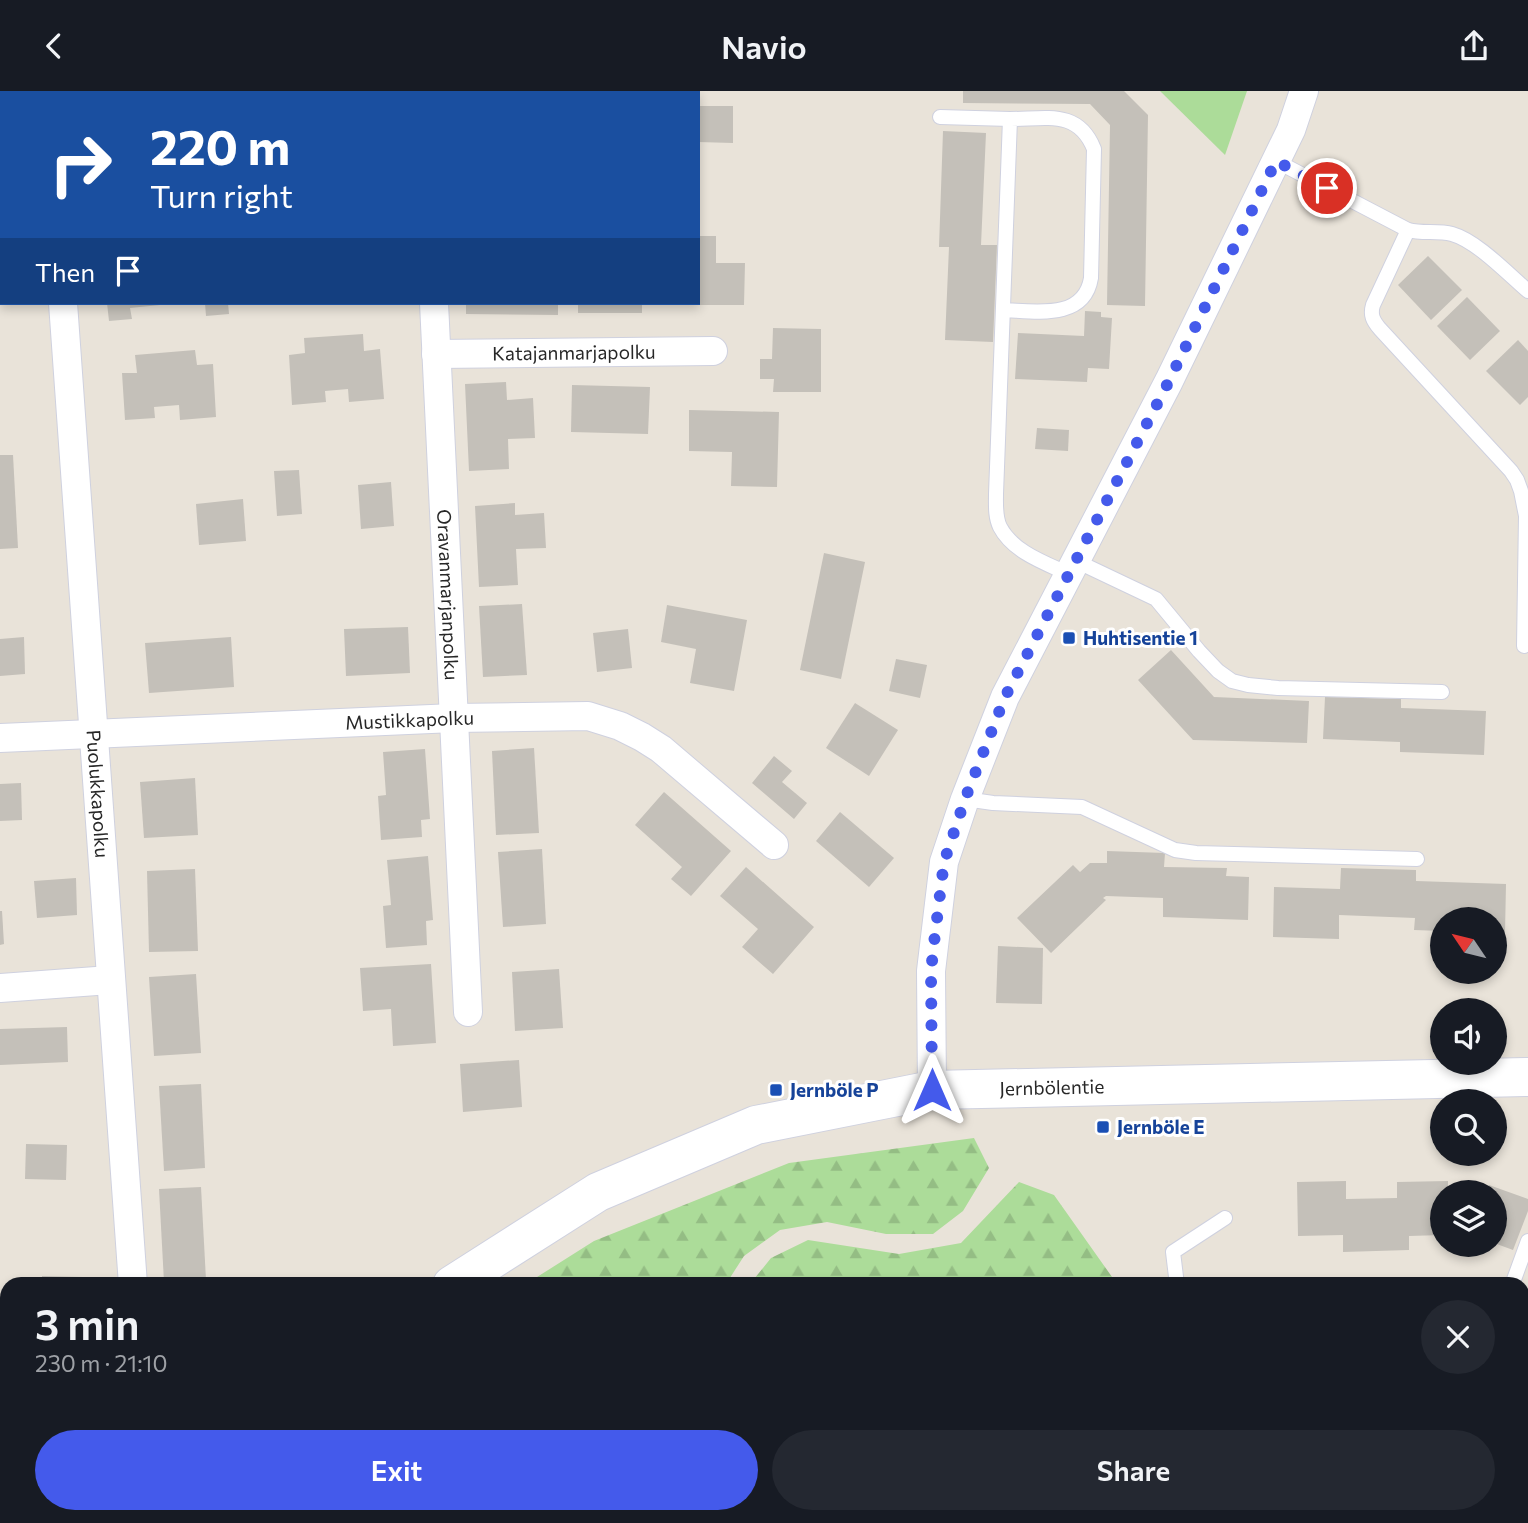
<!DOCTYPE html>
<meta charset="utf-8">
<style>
body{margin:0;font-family:Commissioner,sans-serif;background:#242831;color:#f1f3f6;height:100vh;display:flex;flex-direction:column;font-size:26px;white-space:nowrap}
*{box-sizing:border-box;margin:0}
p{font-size:23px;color:#9ea1a6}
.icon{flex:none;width:38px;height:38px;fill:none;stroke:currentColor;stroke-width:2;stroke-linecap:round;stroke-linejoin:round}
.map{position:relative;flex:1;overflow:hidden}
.sheet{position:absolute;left:0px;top:1186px;width:1530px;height:247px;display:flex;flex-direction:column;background:#171b24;border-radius:21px 21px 0 0;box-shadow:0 4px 10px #0003}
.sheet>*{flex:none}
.top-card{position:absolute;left:0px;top:0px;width:700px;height:214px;box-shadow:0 4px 10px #0003;background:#1a4fa0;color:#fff;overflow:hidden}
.needle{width:46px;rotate:305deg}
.controls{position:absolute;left:1430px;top:816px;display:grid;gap:14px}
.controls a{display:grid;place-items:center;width:77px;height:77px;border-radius:50%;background:#171b24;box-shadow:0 4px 10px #0003;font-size:35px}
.pin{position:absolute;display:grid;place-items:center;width:60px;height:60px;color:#fff;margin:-30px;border:4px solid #fff;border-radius:50%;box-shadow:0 2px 7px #0007}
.me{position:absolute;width:77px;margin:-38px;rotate:0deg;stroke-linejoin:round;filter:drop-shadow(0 0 5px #0008)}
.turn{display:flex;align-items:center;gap:24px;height:147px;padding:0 35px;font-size:32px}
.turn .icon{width:91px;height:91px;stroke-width:2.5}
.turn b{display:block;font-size:49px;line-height:60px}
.then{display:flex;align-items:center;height:66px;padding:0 35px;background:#0003;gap:14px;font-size:26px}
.round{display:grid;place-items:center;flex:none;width:74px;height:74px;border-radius:37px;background:#242831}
.head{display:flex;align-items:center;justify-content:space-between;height:119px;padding:0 35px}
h1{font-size:42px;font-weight:600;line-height:52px}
.primary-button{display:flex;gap:14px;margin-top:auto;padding:14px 35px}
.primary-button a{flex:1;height:80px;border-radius:42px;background:#445aeb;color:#fff;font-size:28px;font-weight:600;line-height:80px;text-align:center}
.primary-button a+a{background:#242831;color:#f1f3f6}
header{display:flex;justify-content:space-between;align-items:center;height:91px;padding:0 35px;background:#171b24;font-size:32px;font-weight:600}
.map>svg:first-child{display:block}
.forest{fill:url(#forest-firs)}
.park{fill:#acdc99}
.building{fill:#c4c0b9}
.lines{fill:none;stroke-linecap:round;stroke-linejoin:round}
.lane-casing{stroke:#cfd1df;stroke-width:16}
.street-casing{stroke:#cfd1df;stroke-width:30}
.secondary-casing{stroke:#cfd1df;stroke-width:40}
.lane{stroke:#fff;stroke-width:14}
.street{stroke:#fff;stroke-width:28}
.secondary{stroke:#fff;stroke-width:38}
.route{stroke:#445aeb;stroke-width:12;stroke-dasharray:0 21.6}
.transit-dot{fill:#1a4fb4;stroke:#fff;stroke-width:2.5}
.labels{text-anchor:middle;stroke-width:6;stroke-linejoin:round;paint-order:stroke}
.street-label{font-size:19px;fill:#272727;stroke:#fff}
.transit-label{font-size:19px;font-weight:bold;fill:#164399;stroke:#fff;text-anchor:start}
</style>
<header><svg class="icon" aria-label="back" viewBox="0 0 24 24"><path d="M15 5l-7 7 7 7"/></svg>Navio<svg class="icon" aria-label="share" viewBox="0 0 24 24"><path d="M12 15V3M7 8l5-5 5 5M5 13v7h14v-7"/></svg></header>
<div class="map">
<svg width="1528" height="1432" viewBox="0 0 1528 1432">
<defs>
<pattern id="forest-firs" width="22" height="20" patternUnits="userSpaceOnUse" patternTransform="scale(1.75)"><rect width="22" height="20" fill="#acdc99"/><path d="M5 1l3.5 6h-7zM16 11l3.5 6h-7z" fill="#94bd84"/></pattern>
</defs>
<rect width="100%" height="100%" fill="#e9e3d9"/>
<g class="forest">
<path d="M974,1047l15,30 -26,43 -30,23h-47l-59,-12 -47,8 -36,26 -18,28h-200l68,-43 195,-78z"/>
<path d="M1019,1091l35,13 63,89h-367l21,-26 37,-18 91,14 62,-11z"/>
<path d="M196,1426h386l-4,6h-388z"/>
<path d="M609,1426h501l-2,6h-501z"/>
</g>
<path class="park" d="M1160,0h87l-22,64z"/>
<g class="building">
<path d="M963,0h161l24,24 -3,191 -38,-1 3,-180 -20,-21 -127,-1z"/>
<path d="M698,15h35v37l-35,-1z"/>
<path d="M943,40l43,2 -5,112h16l-4,97 -48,-2 4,-93h-10z"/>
<path d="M698,145h18v27h29l-1,42h-46z"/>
<path d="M1428,165l34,34 -31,30 -33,-35z"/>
<path d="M1467,206l33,34 -30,29 -33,-34z"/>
<path d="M107,212h53v2l-30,3 2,11 -23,2z"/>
<path d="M205,212h23l1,11 -23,2z"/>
<path d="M466,212h92v12l-92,-1z"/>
<rect x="578" y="212" width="64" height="10"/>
<path d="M1085,220l16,1v5l11,1 -3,51 -21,-1 -1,14 -72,-3 3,-46 66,3z"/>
<path d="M773,237l48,1v63h-48l1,-13h-14v-20h12z"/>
<path d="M363,243l1,17 16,-2 4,50 -35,3 -1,-13 -23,2 1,11 -34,3 -3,-50 16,-2 -1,-15z"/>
<path d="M1518,249l10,11v46l-8,8 -34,-34z"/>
<path d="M195,259l2,15 16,-1 3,53 -36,3 -1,-15 -25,2 1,11 -30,2 -3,-47h15l-2,-18z"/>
<path d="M506,291l1,18 26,-2 2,40 -27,1 1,30 -40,2 -4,-87z"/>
<path d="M572,294l78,2 -2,47 -77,-2z"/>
<path d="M689,319l90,2 -2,75 -46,-1 1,-34 -43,-1z"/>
<path d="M1037,337l32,2 -1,21 -33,-2z"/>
<path d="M0,364h13l5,93 -18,1z"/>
<path d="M299,379l3,44 -25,2 -3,-45z"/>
<path d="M391,391l3,44 -33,3 -3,-44z"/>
<path d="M243,408l3,42 -47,4 -3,-41z"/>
<path d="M515,412v12l29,-2 2,35 -30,1 2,36 -39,2 -4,-81z"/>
<path d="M824,462l41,9 -24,117 -41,-9z"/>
<path d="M522,513l5,71 -44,2 -4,-71z"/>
<path d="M667,514l80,15 -13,71 -44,-8 6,-34 -35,-7z"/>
<path d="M408,536l2,46 -64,3 -2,-47z"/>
<path d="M628,538l4,39 -35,4 -4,-39z"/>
<path d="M24,546l1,37 -25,2v-37z"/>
<path d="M231,546l3,50 -85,6 -4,-50z"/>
<path d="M1171,559l43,47 95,4 -2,42 -114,-3 -55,-60z"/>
<path d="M896,568l31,6 -7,33 -31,-7z"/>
<path d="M1325,606l76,2v9l85,3 -2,44 -84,-3v-10l-77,-3z"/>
<path d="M855,612l43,27 -29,46 -43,-28z"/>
<path d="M534,657l5,85 -43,2 -4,-84z"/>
<path d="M425,658l5,70 -9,1 1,17 -41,3 -3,-44 8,-1 -3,-43z"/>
<path d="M774,665l18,15 -10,11 25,21 -13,16 -42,-36z"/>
<path d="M195,687l3,57 -54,3 -4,-56z"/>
<path d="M21,692l1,37 -22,1v-37z"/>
<path d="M664,701l67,59 -40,45 -20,-17 11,-12 -47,-42z"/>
<path d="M840,721l54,46 -25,29 -53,-46z"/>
<path d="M542,758l4,75 -43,3 -5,-75z"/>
<path d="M1107,760l58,2 -1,14 63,1 -1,8 23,1 -1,43 -85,-3v-19l-57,-2 -3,2 3,2 -55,53 -34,-35 56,-53 7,7 10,-9h17z"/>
<path d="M428,765l5,64 -7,1 1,24 -41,3 -3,-42 8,-1 -4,-45z"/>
<path d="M746,776l68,60 -41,47 -31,-27 16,-18 -38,-33z"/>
<path d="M1341,777l75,2v11l90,3 -1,49h-11v-14h-52v12l-28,-1 1,-12 -76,-3v24l-66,-2 1,-50 66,2z"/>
<path d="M195,778l3,82 -49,1 -2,-81z"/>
<path d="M76,787l1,37 -40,3 -3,-37z"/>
<path d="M0,820h2l2,33 -4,1z"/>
<path d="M998,855l45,2 -1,56 -46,-1z"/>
<path d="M431,873l5,79 -43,3 -2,-37 -28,2 -3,-43z"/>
<path d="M559,878l4,59 -48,3 -3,-59z"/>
<path d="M196,883l5,79 -47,3 -5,-79z"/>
<path d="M67,936l1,35 -68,3v-36z"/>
<path d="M519,969l3,47 -59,5 -3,-48z"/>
<path d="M201,993l4,84 -41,3 -5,-85z"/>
<path d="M26,1053l41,1 -1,35 -41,-1z"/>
<path d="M1346,1090v18l51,-1v-16l51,-1v11h-6v43l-33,1v14l-66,2v-17l-45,1 -1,-54z"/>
<path d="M1489,1094l39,14v12l-15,39 -19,-7v-51h-8z"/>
<path d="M201,1096l5,93 -42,2 -5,-93z"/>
<path d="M42,1185l41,1v8h-41z"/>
<path d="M1522,1306l6,1v106l-6,-4z"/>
<path d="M1179,1426h33l-2,6h-33z"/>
</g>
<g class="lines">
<g class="lane-casing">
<g id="lane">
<path d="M940,26l70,2"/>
<path d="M1276,70l132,69c14,4 30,0 44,4 25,7 56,40 76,57"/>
<path d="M1408,139l-35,75c-3,10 0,16 7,24l131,142 6,9 4,11 5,25 -2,130"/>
<path d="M1003,219c31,1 81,11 88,-32l3,-129c-16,-40 -48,-30 -84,-30l-14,375c0,10 -1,23 4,33 13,25 45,36 69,47"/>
<path d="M1076,470l80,38 43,52 19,20 14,10 16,4 30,3 164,4"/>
<path d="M965,708l28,4 89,4 93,43 21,3 221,6"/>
<path d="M1177,1194l-4,-33 52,-34"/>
<path d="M1512,1194l16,-44"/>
<path d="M1310,1426l4,6"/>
<path d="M1429,1432l1,-6"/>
</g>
</g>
<g class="street-casing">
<g id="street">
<path d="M46,0v2"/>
<path d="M424,0v2"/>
<path id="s1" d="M63,212l70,982"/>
<path id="s2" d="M434,212l34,709"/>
<path id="s3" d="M436,263l277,-3"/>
<path id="s4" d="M0,647l454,-20 134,-2 32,10 22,11 19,12 113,96"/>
<path d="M0,897l110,-8"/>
<path d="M932,999l-1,-119 13,-109 21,-63 40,-102 164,-316 122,-251 13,-39"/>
<path d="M0,1270l7,1"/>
<path d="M150,1426v6"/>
</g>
</g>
<g class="secondary-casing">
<g id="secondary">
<path id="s5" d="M452,1194l146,-93 158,-67 176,-35 596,-13"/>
<path d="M87,1432l9,-6"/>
</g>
</g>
<use href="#lane" class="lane"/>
<use href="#street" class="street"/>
<use href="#secondary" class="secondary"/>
</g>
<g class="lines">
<path class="route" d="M932,999l-1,-119 3,-28 10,-81 21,-63 40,-102 164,-316 107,-220 51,27"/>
</g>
<g class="transit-dot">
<rect x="1062" y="540" width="14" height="14" rx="3.5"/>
<rect x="769" y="992" width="14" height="14" rx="3.5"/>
<rect x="1096" y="1029" width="14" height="14" rx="3.5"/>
</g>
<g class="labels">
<g class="street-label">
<text dy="7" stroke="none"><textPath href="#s3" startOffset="138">Katajanmarjapolku</textPath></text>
<text dy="7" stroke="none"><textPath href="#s2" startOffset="292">Oravanmarjanpolku</textPath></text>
<text dy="7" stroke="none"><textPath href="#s4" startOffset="410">Mustikkapolku</textPath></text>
<text dy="7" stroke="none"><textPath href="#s1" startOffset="492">Puolukkapolku</textPath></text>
<text dy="7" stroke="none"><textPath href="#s5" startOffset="644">Jernbölentie</textPath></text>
</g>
<g class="transit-label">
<text x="1083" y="554">Huhtisentie 1</text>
<text x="790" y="1006">Jernböle P</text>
<text x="1117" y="1043">Jernböle E</text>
</g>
</g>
</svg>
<div class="controls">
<a><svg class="needle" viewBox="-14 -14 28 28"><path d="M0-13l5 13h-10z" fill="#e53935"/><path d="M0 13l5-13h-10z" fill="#9ea1a6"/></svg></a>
<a><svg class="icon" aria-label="sound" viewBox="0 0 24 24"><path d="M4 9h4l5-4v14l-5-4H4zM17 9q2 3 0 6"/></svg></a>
<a><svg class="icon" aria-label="search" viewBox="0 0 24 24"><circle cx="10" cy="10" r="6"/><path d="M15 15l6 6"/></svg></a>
<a><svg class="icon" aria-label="layers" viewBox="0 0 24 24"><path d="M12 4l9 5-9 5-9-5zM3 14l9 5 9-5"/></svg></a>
</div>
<div class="pin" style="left:1327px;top:97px;background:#d93025"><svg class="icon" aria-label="arrive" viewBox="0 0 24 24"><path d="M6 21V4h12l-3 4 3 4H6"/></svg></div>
<svg class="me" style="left:932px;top:999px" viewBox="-20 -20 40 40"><path d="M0-17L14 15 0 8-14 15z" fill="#445aeb" stroke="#fff" stroke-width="4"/></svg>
<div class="top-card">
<div class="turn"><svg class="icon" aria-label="right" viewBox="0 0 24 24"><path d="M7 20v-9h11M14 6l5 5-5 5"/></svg><div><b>220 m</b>Turn right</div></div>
<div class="then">Then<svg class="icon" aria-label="arrive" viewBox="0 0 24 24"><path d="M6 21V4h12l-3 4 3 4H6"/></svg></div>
</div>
<section class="sheet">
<div class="head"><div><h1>3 min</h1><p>230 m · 21:10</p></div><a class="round"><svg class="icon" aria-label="close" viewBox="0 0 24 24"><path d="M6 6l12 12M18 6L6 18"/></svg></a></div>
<div class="primary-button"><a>Exit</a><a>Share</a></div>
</section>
</div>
